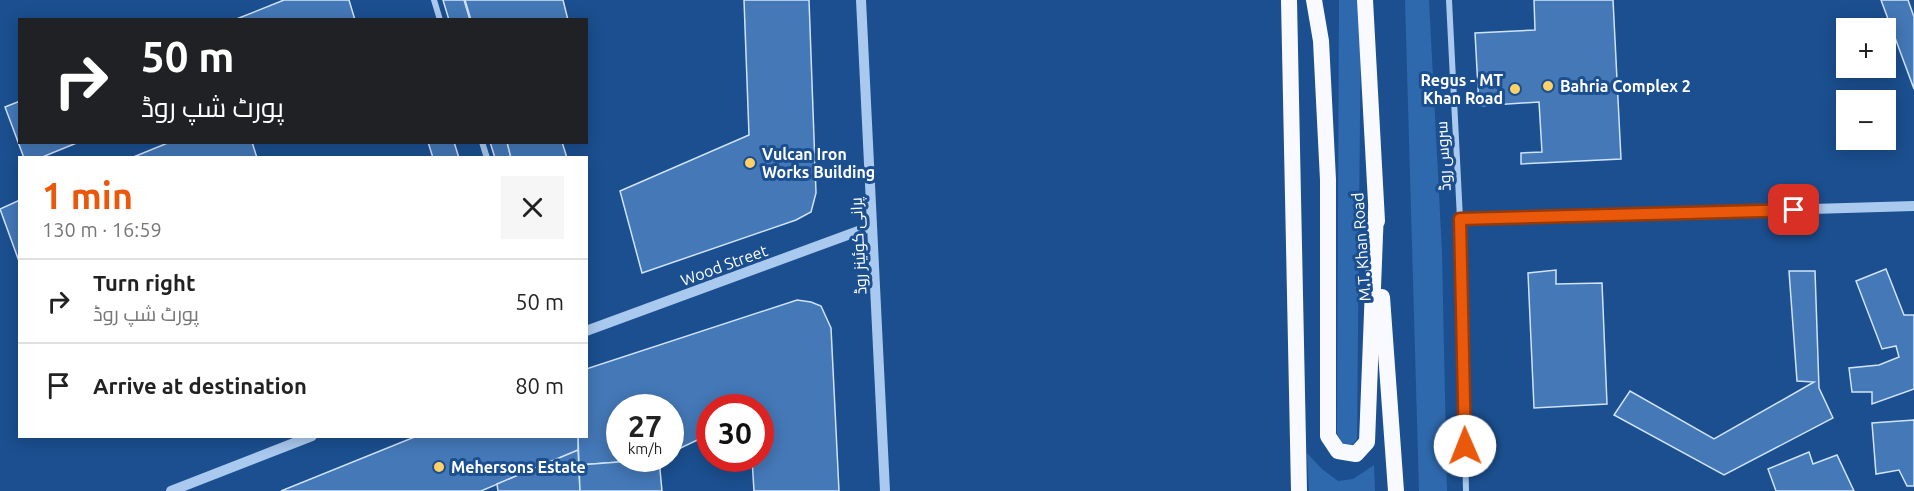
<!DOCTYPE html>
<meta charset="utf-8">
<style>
body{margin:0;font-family:Ubuntu,Cairo,sans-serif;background:#f6f6f6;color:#222;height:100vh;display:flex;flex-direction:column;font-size:22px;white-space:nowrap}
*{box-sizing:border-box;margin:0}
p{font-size:20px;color:#767676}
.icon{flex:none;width:33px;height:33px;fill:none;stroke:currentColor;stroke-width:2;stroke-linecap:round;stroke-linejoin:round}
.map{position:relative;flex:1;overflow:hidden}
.sheet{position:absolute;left:18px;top:156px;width:570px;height:282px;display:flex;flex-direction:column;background:#fff;border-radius:0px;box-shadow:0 3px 15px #0003}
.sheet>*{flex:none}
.hud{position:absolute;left:18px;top:18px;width:570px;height:126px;border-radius:0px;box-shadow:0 3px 15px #0003;background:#202124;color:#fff;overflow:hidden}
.tools{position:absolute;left:1836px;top:18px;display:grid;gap:12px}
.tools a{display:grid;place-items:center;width:60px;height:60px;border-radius:0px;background:#fff;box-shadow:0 3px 15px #0003;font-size:30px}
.speed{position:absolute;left:606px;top:394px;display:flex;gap:12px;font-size:30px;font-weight:700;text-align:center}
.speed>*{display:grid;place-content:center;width:78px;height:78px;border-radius:50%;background:#fff;box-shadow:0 3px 15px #0003;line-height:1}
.speed small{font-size:15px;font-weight:400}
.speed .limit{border:9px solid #d22;background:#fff;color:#111}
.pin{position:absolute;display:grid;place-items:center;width:51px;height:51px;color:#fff;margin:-26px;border-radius:12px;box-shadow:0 3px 9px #0006}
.me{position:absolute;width:66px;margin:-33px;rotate:359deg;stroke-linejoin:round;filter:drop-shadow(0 0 4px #0008)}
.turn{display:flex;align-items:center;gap:21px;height:126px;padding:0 24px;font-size:27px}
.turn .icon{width:78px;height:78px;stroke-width:2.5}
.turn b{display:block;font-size:42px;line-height:51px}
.round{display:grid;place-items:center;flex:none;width:63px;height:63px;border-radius:0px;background:#f6f6f6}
.overview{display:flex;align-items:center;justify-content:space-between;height:102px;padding:0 24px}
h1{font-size:36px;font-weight:700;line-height:45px;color:#ea580c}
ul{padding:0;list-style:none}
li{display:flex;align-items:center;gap:18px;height:84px;padding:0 24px;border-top:2px solid #e0e0e0}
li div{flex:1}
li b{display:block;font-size:22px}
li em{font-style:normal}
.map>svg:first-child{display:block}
.green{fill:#2e69ad}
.building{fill:#4478b7;stroke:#cfe3fa;stroke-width:1.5}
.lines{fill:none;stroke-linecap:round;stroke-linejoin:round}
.minor{stroke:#a9c9ee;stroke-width:6}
.tertiary{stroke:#a9c9ee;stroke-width:10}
.trunk{stroke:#f8faff;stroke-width:16}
.route-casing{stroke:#983908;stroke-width:15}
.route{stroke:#ea580c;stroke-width:10}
.poi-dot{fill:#ffd166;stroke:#1b4f8f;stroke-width:2}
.labels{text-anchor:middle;stroke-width:6;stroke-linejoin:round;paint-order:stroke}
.poi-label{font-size:16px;font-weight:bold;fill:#fff;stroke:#1b4f8f;text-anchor:start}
.street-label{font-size:16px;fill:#fff;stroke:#1b4f8f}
</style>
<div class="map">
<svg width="1914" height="491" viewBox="0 0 1914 491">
<rect width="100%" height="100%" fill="#1b4f8f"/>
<g class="green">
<path d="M1339,0h21l1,13 -4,426 -5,6 -10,-2 -5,-10z"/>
<path d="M1405,0h24l13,252 5,239h-28z"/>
<path d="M1307,453l15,16 16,12 15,-2 21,-14 1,26h-66z"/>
</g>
<g class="building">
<path d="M284,0h65l6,20h-121z"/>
<path d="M443,0h21l6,20h-21z"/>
<path d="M465,0h98l5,20h-97z"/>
<path d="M744,0h65l7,193 -5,19 -15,8 -154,53 -22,-82 129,-56z"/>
<path d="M1534,0h79l8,159 -100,5v-11l21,-1 -3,-50 -60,4 -4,-73 60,-3z"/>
<path d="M1881,0h27l6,17v72z"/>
<path d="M20,101v41h59l-39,16h-16l-19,-51z"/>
<path d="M170,142h82l5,16h-126z"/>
<path d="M428,142h26l5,16h-26z"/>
<path d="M490,142h17l4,16h-16z"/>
<path d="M507,142h55l5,16h-56z"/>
<path d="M20,200v64l-20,-55z"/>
<path d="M1886,269l18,46h10v74l-42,15v-12h-20l-3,-24 30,-3 20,-8 -3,-11 -14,3 -26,-68z"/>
<path d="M1556,270v14l46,-1 5,121 -73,4 -6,-135z"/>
<path d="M1789,271h26l4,117 14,30 -109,57 -110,-60 16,-24 84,48 100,-57 -17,-1z"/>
<path d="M797,300l14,2 10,4 10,22 8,163h-85l-2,-32h8v-51h-50v26l-40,19v-45h-50v51h39l-80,6 -1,-29h8v-67z"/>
<path d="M1914,420v66h-7l-8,-16 -23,4 -4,-51z"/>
<path d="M417,436h161v14l-97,41h-200z"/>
<path d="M578,450l2,41h-82l-1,-7z"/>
<path d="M1809,452l4,12 24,-9 17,36h-78l-8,-22z"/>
<path d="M659,459l3,32h-82l-1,-26z"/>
</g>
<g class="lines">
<g class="minor">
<path d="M434,0l6,20"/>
<path d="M1449,0l11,219 6,272"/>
<path d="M482,142l5,16"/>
</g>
<g class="tertiary">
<path d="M861,0l24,491"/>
<path d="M1460,219l454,-13"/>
<path d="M586,331l286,-105"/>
<path d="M171,491l141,-55"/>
</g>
<g class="trunk">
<path d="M1289,0l10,491"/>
<path d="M1314,0l7,41 7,139v256l10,15 18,3 11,-12 9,-232"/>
<path d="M1365,0l12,221"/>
<path d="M1382,297l14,194"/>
</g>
</g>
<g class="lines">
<g class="route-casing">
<path id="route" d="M1465,446l-5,-227 334,-9"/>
</g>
<use href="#route" class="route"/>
</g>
<g class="poi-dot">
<circle cx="1548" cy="86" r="6"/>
<circle cx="1515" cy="89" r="6"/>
<circle cx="750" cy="163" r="6"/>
<circle cx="439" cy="467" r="6"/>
</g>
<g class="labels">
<g class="poi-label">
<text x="1503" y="86" text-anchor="end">Regus - MT<tspan x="1503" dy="18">Khan Road</tspan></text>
<text x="1560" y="92">Bahria Complex 2</text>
<text x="762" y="160">Vulcan Iron<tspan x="762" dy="18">Works Building</tspan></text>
<text x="451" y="473">Mehersons Estate</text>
</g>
<g class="street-label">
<text transform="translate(1443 156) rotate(-93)" y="6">سروس روڈ</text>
<text transform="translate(858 246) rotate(-93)" y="6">پرانی کوئینز روڈ</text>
<text transform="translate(1361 247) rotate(-94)" y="6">M.T. Khan Road</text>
<text transform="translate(724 265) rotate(-20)" y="6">Wood Street</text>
</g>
</g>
</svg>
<div class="tools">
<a>+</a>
<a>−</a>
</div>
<div class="speed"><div>27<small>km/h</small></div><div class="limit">30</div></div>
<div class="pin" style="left:1794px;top:210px;background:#d93025"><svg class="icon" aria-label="arrive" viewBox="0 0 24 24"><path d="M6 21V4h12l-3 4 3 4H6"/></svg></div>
<svg class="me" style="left:1465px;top:446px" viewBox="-20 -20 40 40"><circle r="19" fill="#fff"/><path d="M0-13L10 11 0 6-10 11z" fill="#ea580c"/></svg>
<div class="hud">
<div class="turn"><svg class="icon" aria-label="right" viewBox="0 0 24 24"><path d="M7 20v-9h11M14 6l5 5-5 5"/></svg><div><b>50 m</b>پورٹ شپ روڈ</div></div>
</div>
<section class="sheet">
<div class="overview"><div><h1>1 min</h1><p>130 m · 16:59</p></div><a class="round"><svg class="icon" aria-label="close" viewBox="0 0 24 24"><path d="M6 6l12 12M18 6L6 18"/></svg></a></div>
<ul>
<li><svg class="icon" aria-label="right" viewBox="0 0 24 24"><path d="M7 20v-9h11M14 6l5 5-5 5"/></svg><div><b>Turn right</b><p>پورٹ شپ روڈ</p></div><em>50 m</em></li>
<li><svg class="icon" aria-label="arrive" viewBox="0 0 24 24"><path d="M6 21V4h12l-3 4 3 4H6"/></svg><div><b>Arrive at destination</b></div><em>80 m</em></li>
</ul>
</section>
</div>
